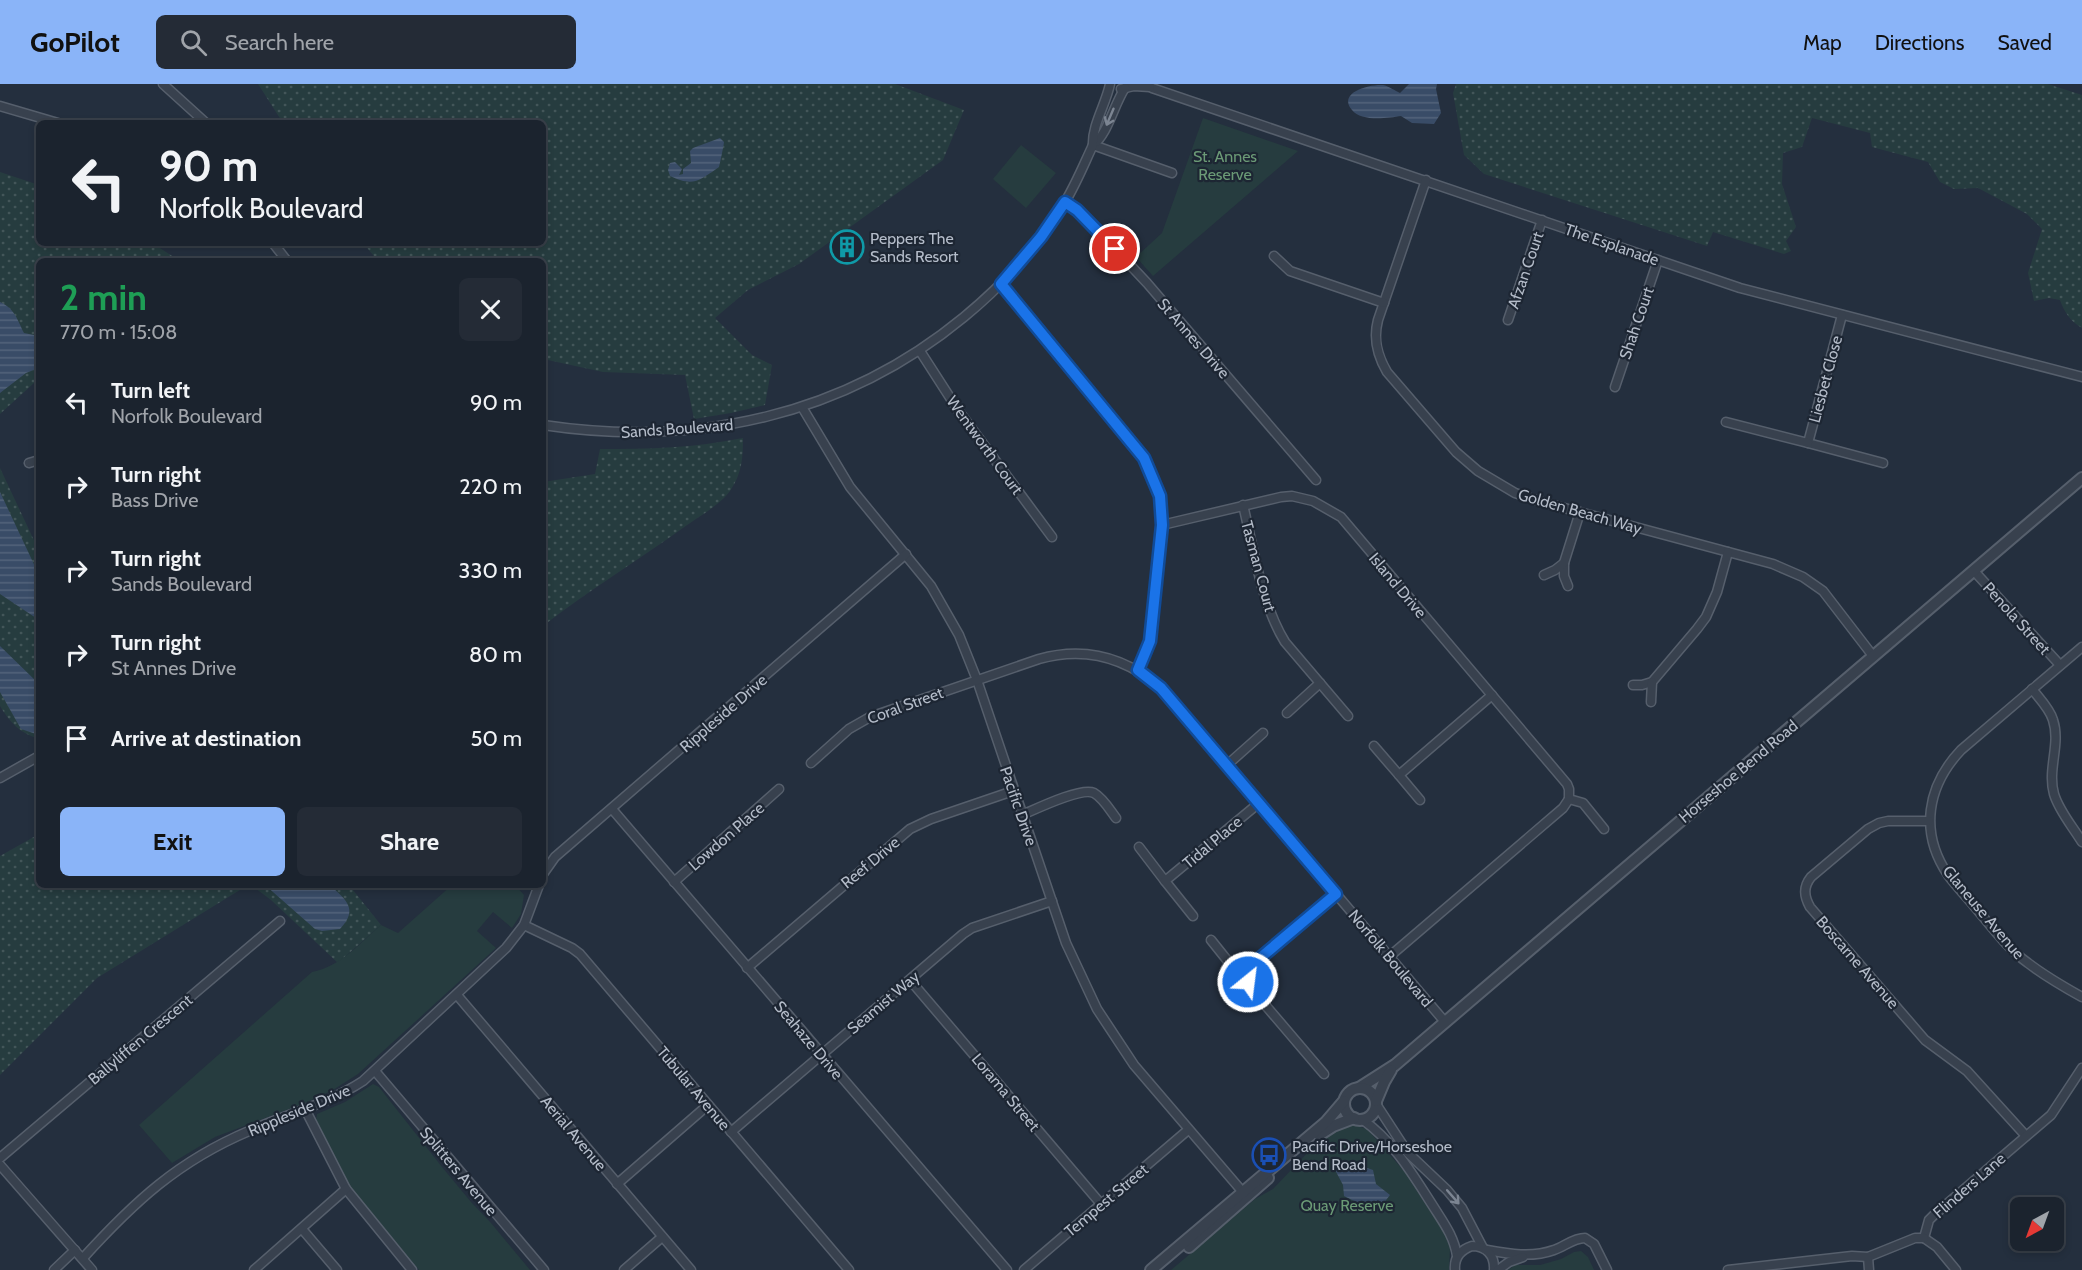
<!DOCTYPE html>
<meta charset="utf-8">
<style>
body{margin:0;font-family:Cabin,sans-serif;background:#242b36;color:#f1f3f6;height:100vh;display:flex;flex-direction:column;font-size:22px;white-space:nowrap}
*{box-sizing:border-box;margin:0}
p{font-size:20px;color:#a0a4aa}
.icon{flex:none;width:33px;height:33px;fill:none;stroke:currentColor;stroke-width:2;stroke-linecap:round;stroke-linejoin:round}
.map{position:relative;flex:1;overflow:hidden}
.panel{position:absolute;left:36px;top:174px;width:510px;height:630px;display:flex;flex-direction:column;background:#1b232e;border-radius:9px;box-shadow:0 3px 9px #0003,0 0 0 2px #39404a}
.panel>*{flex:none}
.banner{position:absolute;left:36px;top:36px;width:510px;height:126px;border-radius:9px;box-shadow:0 3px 9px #0003,0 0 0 2px #39404a;background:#1b232e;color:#f1f3f6;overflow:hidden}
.needle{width:39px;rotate:221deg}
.fabs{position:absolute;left:2010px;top:1113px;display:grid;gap:12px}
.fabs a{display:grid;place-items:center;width:54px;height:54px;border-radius:9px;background:#1b232e;box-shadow:0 3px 9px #0003,0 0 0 2px #39404a;font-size:30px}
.pin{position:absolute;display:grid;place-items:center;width:51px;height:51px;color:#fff;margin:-26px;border:3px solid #fff;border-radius:50%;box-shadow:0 2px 6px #0007}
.me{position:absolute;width:66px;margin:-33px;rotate:29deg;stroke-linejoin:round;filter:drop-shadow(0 0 4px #0008)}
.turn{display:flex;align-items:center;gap:21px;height:126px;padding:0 24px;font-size:27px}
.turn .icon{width:78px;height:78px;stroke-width:2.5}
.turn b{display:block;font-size:42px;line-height:51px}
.round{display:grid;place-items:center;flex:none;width:63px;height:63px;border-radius:9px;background:#242b36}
.head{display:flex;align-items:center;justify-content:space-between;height:102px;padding:0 24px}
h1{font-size:36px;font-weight:700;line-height:45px;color:#1e9e55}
.button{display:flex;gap:12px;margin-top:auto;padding:12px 24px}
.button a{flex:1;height:69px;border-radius:9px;background:#8ab4f8;color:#111;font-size:24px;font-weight:700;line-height:69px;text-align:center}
.button a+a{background:#242b36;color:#f1f3f6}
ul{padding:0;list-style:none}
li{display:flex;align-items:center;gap:18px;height:84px;padding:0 24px}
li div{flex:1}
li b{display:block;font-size:22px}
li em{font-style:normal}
header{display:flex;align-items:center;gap:36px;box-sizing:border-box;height:84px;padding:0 30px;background:#8ab4f8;color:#111}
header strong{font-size:28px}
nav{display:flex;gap:33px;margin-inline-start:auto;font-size:21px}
.search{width:420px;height:54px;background:#242b36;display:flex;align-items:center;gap:15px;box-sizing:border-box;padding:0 21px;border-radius:9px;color:#a0a4aa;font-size:22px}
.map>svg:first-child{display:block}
.grass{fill:url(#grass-dots)}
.park{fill:#263c3f}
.water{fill:url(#water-rules)}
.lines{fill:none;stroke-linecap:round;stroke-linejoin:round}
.minor-casing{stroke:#565f6c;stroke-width:11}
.tertiary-casing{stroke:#565f6c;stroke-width:14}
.minor{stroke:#38414e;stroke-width:8}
.tertiary{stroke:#38414e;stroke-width:10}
.oneway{stroke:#7c8592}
.route-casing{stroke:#114b97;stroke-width:15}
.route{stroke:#1a73e8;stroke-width:10}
.labels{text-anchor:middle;stroke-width:4.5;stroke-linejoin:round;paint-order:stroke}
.park-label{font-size:16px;fill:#6b9a76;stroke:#1d2633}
.poi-label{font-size:16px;fill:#b4bcc9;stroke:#1d2633;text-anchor:start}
.street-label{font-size:16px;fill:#b4bcc9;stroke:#1d2633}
</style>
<header>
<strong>GoPilot</strong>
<div class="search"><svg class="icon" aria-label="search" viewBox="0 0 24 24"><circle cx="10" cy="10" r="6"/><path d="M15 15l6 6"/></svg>Search here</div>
<nav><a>Map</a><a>Directions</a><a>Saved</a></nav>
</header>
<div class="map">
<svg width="2082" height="1186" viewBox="0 0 2082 1186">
<defs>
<pattern id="grass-dots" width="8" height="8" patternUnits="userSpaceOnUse" patternTransform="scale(1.5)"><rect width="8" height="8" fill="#263c3f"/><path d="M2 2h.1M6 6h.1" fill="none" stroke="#435659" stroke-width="1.8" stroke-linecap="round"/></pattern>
<pattern id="water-rules" width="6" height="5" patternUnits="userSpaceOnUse" patternTransform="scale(1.5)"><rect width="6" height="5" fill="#394c67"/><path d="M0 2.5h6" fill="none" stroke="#53647b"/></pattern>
</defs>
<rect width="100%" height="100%" fill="#242f3e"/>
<g class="grass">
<path d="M258,0h637l69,26 -21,50 -144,104 -51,26 -33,28 37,37 20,10 -7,40 -34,8 -37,6 -9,-44 -82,-3 -60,-13v-98h-165l-15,-18h180v-120h-260z"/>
<path d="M1456,0h592l34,11v233c-11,-6 -18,-16 -22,-28l-11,-2 -15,3 -6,-28 14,-44 -15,-15 -49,-26 -24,1 -14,-7 -12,-20 -56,-15 -2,-14 -58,-15 -10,29 -19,6 -1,31 14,43 -10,14 5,10 -7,3 -71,-22 -6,14 -223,-72 -20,-19 -11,-62z"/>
<path d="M0,88l39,13v58h113l28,18h-141v125l-5,-3 -34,31z"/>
<path d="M743,354c0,19 -1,36 -13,53 -9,13 -33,27 -47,37 -46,33 -95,63 -140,98v-144l52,-8 5,-25c50,0 93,-1 143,-11z"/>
<path d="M0,384l39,83v188c-19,-6 -29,-16 -39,-33z"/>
<path d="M39,750v51h209l-151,93 -97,97v-219z"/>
<path d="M251,801h98l32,40 -43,38 -67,-63z"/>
</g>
<g class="park">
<path d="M1203,34l95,33 -145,125 -17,-19 26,-24z"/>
<path d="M1021,61l35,28 -30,35 -33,-29z"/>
<path d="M452,801h63l9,10 -3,19 -9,14 -19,-16 -16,19 19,17 -138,126 -25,16 -28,13 -90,34 -43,26 -33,-38 173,-153c28,-5 48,-29 69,-47l17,8z"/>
<path d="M373,1000l6,3 63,80 29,35 20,21 39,47h-111l-70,-84 -33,-65 1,-7 28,-12z"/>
<path d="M1354,1041l13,4 37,42 41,63 5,14 -1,22h-278l84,-71 18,-10 42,-44 26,-16z"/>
<path d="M1581,1167l7,6 6,13h-86l7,-5h25l21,-6 13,-7z"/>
</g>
<g class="water">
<path d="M1409,0h28l-1,5 5,24 -7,11 -22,-1 -11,-7c-13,2 -40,6 -49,-6 -15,-18 18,-26 31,-25 6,1 12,6 17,8z"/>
<path d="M720,54l4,4c0,2 -4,22 -5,25 -20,14 -26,20 -49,9l-2,-6 2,-7 5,-1 7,7 -3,6 4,-1v-5l8,-6 -1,-12 3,-3z"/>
<path d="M0,218c15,7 17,17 24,31l15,3v34l-3,-1 -10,4 -26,20z"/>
<path d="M0,408l39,83v45l-39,-26z"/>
<path d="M0,562l39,38v51l-18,-6 -21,-37z"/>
<path d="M265,801h65c16,15 29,24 10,44l-18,2 -7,-2z"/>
<path d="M1341,1078h8l24,8 3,14 14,11 -7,9 -11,3 -9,-6 -3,3 -16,-8 -1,-11 -9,-17z"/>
</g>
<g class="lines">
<g class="minor-casing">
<g id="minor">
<path d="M163,0l43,39"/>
<path d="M1146,0l6,4 588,200 342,89"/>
<path d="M1121,5l13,-3 16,1"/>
<path d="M0,22l58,17"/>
<path d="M1093,61l79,28"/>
<path d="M1093,61c15,-11 21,-41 32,-57"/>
<path d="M1426,96l-48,140c-5,19 -1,35 9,52l69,80 22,19 37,22 27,9 231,62 30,13 20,14 50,65"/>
<path d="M1065,118l35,31 47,50 169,197"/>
<path d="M273,159l14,18"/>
<path d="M1274,172l16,15 94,32"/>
<path d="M1001,200l137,165c16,23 25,48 24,76l-12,116 -6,17 -6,12"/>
<path d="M1842,231l-34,128 75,20"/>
<path d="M1508,236l34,-100"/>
<path d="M920,267l38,59 94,127"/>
<path d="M1615,303l43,-127"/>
<path d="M802,323l48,80 81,99 28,49 18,45 89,263 31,66 37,56 113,132"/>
<path d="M1726,338l82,21"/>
<path d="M543,341c153,23 301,-9 421,-108 39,-32 75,-72 101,-115 11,-18 19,-38 28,-57 -1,-20 13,-41 17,-61"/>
<path d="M29,379l10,-3"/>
<path d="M1243,421c11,45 18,98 42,137l63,74"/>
<path d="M1162,441l119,-28 11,-1 21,5 28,16 226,267 2,5v10l14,4 21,26"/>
<path d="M1564,479v13l4,10"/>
<path d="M1974,487l86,94"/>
<path d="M1544,491l11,-5 9,-7 16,-51"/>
<path d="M2082,563l-121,103c-34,36 -42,82 -13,125 8,11 18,21 27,32 16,19 32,41 53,56 17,13 36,24 54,34"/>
<path d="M1633,601h9l10,-3 45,-53 9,-12 11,-25 11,-40"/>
<path d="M2032,605c7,9 18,20 21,31 8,24 -6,49 1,74 5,17 19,33 28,48"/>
<path d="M1651,618l1,-20"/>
<path d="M1287,629l33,-30"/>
<path d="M1374,662l25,29"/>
<path d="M811,679l38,-34 21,-12 169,-58c46,-13 86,-2 122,29l284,334"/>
<path d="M1227,681l36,-32"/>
<path d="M0,694l39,-22"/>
<path d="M1420,716l-21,-25 93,-80"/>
<path d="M612,725l395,461"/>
<path d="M1022,731c14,-6 59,-28 72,-22 9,5 16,17 22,25"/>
<path d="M1929,737h-41l-9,2 -11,6 -57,48c-8,10 -7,19 -1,30l115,133 42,31 59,65"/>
<path d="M1139,763l26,34"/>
<path d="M543,790l12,-17 351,-303"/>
<path d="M674,798l105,-93"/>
<path d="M1193,832l-28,-35 94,-78"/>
<path d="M524,841l48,23 8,6 269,316"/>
<path d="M1211,856l20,25 16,7"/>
<path d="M1390,872l173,-148 6,-9"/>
<path d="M747,884l163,-139 21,-10 82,-28"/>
<path d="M910,896l191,224"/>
<path d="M457,911l234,275"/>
<path d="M375,987l169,199"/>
<path d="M1324,990l-75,-88 -2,-10 6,-12 84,-70"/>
<path d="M1376,1020l32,49 39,37 15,18 21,40"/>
<path d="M305,1025l41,80 66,81"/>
<path d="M1363,1036c31,22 50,55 70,86 10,16 21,30 24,50"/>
<path d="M731,1048l232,-198 9,-6 80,-27"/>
<path d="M0,1074l280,-237"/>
<path d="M0,1081l92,105"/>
<path d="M617,1100l91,-79"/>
<path d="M302,1145l35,41"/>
<path d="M1924,1154l5,-18 5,-5 117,-100 31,-47"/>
<path d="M1924,1154l13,9 19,23"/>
<path d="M1487,1166c22,4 45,8 67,0 10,-3 19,-12 31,-12l9,6 13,26"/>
<path d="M1868,1173l1,13"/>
<path d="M83,1174c51,-56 95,-97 166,-127 38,-17 79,-27 114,-50l143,-133 18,-23 15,-40"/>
<path d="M54,1186l21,-20"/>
<path d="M254,1186l92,-81"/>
<path d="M624,1186l38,-33"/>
<path d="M1024,1186l164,-140"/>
<path d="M1455,1186c-1,-12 5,-20 17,-24 14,0 23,9 22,24"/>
<path d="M1498,1186l11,-8 14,-5"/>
<path d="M1728,1186l124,-14 16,1 47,-19h9"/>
</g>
</g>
<g class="tertiary-casing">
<g id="tertiary">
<path d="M1359,1004l36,-23 687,-587"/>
<circle cx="1360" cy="1020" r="16"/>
<path d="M1376,1017l8,-19 7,-12"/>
<path d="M1319,1051l14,-9 21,-8"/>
<path d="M1189,1163l79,-69"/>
<path d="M1151,1186l175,-148 18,-21"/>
</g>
</g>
<use href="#minor" class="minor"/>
<use href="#tertiary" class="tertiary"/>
</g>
<defs><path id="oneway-shaft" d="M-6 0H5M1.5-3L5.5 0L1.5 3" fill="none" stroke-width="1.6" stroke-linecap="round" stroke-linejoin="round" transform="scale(1.5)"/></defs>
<g class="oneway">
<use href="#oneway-shaft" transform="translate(1110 33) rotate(113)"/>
<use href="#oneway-shaft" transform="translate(1453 1113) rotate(49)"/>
</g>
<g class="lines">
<g class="route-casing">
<path id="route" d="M1115,165l-38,-39 -12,-8 -24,35 -40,47 143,174 16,38 2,29 -12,116 -12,29 23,18 175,206 -83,70 -6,8 1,10"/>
</g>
<use href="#route" class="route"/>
</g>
<defs>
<g id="building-ring" transform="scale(1.725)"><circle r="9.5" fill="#1d2633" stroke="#0f9aa8" stroke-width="1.5"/><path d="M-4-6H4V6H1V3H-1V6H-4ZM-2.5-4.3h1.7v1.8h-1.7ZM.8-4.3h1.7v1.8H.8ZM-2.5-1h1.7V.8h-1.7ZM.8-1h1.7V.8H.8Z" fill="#0f9aa8"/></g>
<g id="bus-ring" transform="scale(1.725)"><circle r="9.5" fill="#1d2633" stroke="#1a4fb4" stroke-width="1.5"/><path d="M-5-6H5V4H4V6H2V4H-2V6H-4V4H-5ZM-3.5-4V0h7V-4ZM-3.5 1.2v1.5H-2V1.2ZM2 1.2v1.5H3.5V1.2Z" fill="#1a4fb4"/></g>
</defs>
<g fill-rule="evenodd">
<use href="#building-ring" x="847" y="163"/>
<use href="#bus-ring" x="1269" y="1071"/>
</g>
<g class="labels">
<g class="park-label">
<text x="1225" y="78">St. Annes<tspan x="1225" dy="18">Reserve</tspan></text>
<text x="1347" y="1127">Quay Reserve</text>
</g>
<g class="poi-label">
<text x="870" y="160">Peppers The<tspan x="870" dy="18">Sands Resort</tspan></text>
<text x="1292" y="1068">Pacific Drive/Horseshoe<tspan x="1292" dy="18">Bend Road</tspan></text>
</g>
<g class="street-label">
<text transform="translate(1612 160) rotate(19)" y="6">The Esplanade</text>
<text transform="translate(1525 186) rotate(-71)" y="6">Afzan Court</text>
<text transform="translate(1636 239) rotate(-71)" y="6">Shah Court</text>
<text transform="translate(1194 254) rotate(49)" y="6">St Annes Drive</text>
<text transform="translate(1825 295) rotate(-75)" y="6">Liesbet Close</text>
<text transform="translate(677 344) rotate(-4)" y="6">Sands Boulevard</text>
<text transform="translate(985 361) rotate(54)" y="6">Wentworth Court</text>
<text transform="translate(1580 427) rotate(16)" y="6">Golden Beach Way</text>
<text transform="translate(1259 482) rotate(75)" y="6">Tasman Court</text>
<text transform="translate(1398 501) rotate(50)" y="6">Island Drive</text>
<text transform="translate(2017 534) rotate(48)" y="6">Penola Street</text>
<text transform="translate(905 621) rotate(-20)" y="6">Coral Street</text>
<text transform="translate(723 629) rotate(-41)" y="6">Rippleside Drive</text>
<text transform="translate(1738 687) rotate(-40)" y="6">Horseshoe Bend Road</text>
<text transform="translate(1019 722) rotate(71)" y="6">Pacific Drive</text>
<text transform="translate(726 752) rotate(-41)" y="6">Lowdon Place</text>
<text transform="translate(1212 758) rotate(-40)" y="6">Tidal Place</text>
<text transform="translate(870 778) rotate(-40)" y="6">Reef Drive</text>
<text transform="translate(1984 828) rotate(50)" y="6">Glaneuse Avenue</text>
<text transform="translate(1391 874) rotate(50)" y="6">Norfolk Boulevard</text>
<text transform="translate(1858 878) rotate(49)" y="6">Boscarne Avenue</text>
<text transform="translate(883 918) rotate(-40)" y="6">Seamist Way</text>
<text transform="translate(140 955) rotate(-40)" y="6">Ballyliffen Crescent</text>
<text transform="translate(809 956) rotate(50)" y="6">Seahaze Drive</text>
<text transform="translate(694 1004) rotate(50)" y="6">Tubular Avenue</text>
<text transform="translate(1006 1008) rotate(50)" y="6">Lorama Street</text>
<text transform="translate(299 1026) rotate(-23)" y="6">Rippleside Drive</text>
<text transform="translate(574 1049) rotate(50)" y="6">Aerial Avenue</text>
<text transform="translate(459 1087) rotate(50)" y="6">Splitters Avenue</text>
<text transform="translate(1969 1101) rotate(-41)" y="6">Flinders Lane</text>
<text transform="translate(1106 1116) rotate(-40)" y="6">Tempest Street</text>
</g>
</g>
</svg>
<div class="fabs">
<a><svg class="needle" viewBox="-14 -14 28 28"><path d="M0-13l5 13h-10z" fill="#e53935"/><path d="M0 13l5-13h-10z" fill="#a0a4aa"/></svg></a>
</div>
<div class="pin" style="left:1115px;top:165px;background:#d93025"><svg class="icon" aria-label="arrive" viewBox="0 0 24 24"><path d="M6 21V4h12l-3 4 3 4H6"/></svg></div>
<svg class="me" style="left:1248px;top:898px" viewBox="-20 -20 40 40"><circle r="17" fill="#1a73e8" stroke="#fff" stroke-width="3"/><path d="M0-11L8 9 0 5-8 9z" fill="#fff"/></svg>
<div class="banner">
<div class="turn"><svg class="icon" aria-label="left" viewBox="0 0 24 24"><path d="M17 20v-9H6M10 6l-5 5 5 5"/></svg><div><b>90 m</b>Norfolk Boulevard</div></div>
</div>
<section class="panel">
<div class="head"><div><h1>2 min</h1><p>770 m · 15:08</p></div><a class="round"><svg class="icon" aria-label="close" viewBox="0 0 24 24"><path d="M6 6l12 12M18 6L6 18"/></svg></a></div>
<ul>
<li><svg class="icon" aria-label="left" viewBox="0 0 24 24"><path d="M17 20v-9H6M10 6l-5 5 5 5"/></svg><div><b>Turn left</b><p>Norfolk Boulevard</p></div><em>90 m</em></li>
<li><svg class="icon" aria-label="right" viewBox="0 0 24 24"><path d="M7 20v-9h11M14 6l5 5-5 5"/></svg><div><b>Turn right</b><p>Bass Drive</p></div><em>220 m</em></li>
<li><svg class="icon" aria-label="right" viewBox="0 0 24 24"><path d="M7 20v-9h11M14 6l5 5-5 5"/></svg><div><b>Turn right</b><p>Sands Boulevard</p></div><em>330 m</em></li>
<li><svg class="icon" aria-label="right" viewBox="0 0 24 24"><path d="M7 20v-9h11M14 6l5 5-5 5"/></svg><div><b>Turn right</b><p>St Annes Drive</p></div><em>80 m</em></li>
<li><svg class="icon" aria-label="arrive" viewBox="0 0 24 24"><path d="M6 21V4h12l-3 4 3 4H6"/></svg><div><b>Arrive at destination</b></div><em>50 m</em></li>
</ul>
<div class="button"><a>Exit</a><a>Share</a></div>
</section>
</div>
